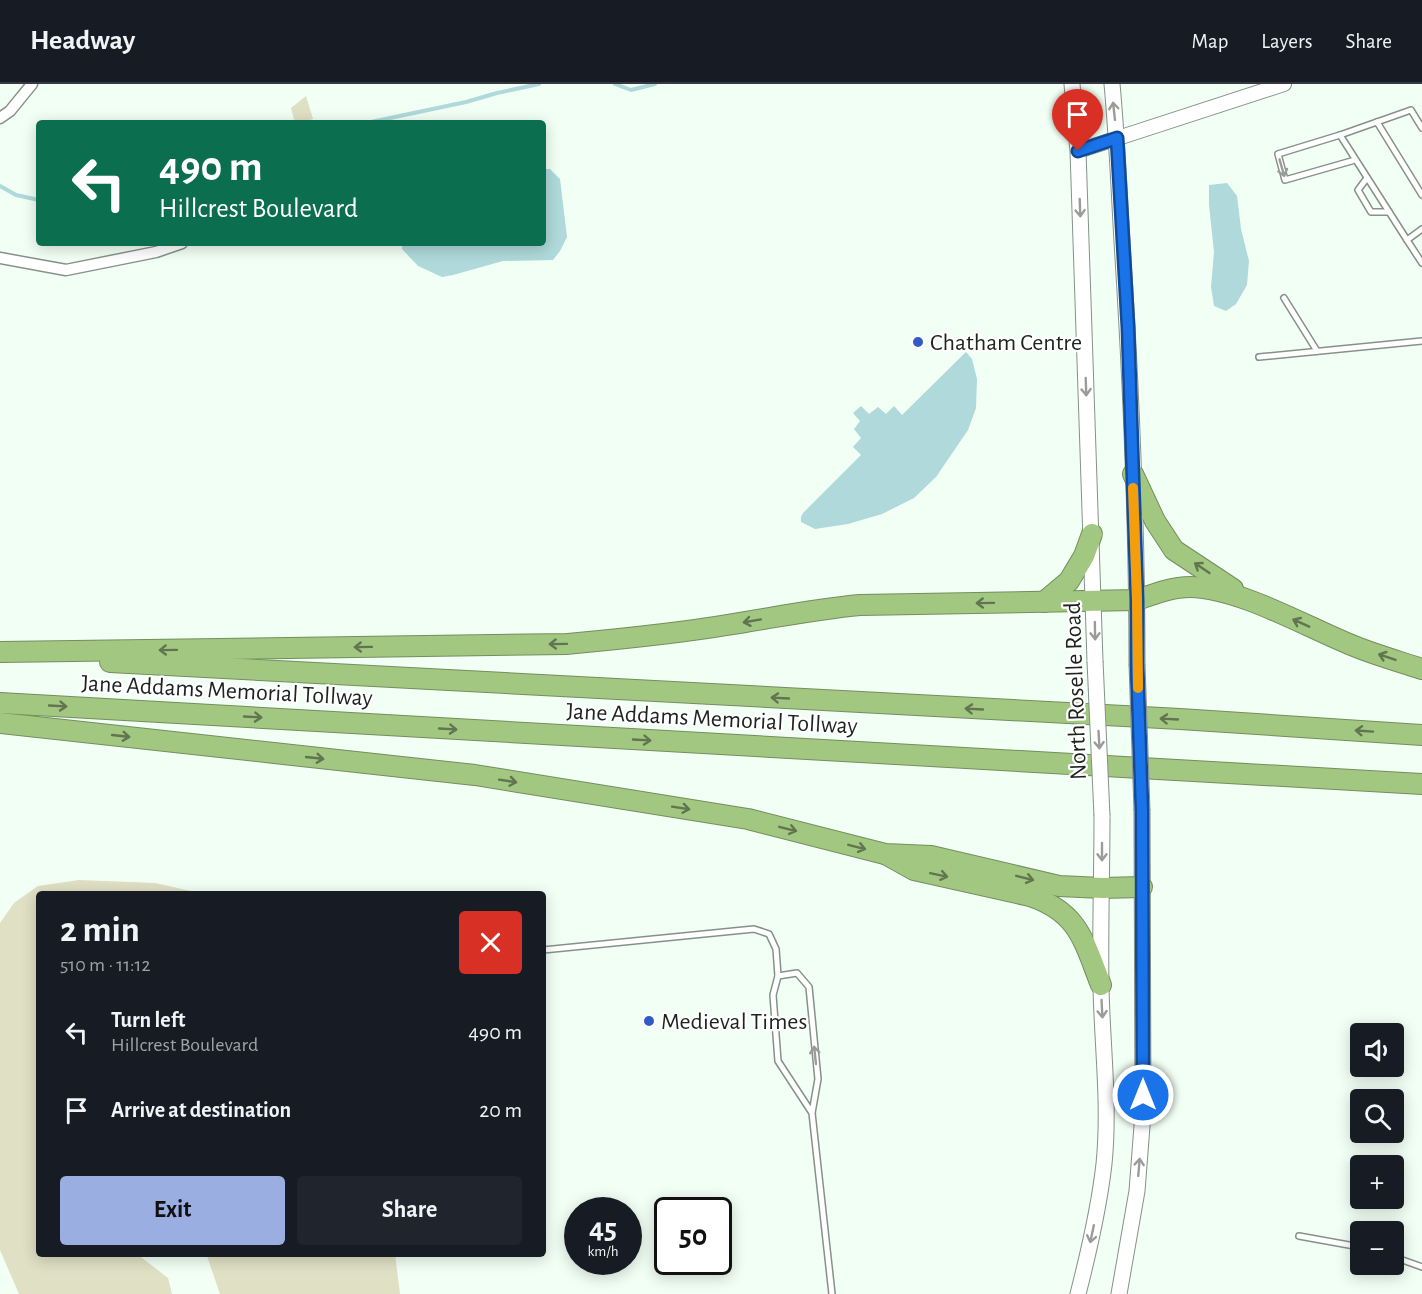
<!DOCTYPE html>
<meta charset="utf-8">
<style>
body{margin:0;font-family:"Alegreya Sans",sans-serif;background:#20242c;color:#f1f3f6;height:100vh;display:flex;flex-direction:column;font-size:22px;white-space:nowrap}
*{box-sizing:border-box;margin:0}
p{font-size:20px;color:#9ea1a6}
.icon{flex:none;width:33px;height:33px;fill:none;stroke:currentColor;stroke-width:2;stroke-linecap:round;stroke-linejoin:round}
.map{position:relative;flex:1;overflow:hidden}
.drawer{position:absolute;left:36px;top:807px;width:510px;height:366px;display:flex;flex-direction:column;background:#171b24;border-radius:6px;box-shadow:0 3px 15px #0003}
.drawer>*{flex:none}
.banner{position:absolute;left:36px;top:36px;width:510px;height:126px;border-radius:6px;box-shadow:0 3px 15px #0003;background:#0b6e4f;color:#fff;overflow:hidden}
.fabs{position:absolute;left:1350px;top:939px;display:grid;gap:12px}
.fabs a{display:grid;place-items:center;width:54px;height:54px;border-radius:6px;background:#171b24;box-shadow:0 3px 15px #0003;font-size:30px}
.speed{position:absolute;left:564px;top:1113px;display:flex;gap:12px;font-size:30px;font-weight:700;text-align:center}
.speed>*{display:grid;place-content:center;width:78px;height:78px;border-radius:50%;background:#171b24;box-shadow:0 3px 15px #0003;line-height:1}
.speed small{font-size:15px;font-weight:400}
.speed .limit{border:3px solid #111;border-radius:9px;background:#fff;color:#111}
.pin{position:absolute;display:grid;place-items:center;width:51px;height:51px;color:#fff;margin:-62px -26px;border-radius:50% 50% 50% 0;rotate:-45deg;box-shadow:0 0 6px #0007}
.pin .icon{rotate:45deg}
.me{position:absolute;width:66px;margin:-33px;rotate:0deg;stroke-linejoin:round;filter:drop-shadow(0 0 4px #0008)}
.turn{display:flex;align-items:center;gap:21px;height:126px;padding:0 24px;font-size:27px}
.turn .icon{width:78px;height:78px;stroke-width:2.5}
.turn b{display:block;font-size:42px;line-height:51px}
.round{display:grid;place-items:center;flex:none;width:63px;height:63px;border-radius:6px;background:#20242c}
.summary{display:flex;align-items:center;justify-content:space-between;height:102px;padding:0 24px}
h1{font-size:36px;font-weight:600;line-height:45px}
.primary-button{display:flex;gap:12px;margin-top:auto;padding:12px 24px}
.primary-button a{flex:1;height:69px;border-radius:6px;background:#9baee2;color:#111;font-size:24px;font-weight:600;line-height:69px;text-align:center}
.primary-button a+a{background:#20242c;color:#f1f3f6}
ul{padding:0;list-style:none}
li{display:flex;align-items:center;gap:18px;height:78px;padding:0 24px}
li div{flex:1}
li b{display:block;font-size:22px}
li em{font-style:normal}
header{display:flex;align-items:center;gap:36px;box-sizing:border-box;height:84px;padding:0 30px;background:#171b24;border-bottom:2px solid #363941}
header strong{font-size:28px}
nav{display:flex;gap:33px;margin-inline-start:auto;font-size:21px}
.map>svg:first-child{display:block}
.green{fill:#dfe0c4}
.water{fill:#afd9da}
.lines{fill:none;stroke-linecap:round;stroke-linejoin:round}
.stream{stroke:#afd9da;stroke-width:4}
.service-casing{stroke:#869289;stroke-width:8}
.minor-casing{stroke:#869289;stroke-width:13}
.tertiary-casing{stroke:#869289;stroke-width:16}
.secondary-casing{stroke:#869289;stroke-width:17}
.motorway-casing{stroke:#748e5f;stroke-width:22}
.service{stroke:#fff;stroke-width:5}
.minor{stroke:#fff;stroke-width:10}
.tertiary{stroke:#fff;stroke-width:14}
.secondary{stroke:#fff;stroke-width:15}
.motorway{stroke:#a2c781;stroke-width:20}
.secondary-bridge-casing{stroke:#869289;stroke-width:17;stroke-linecap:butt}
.secondary-bridge{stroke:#fff;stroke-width:15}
.oneway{stroke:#9a9c9a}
.oneway2{stroke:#607550}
.route-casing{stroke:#114b97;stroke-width:15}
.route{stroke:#1a73e8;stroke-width:10}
.slow{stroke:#f59e0b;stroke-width:10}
.poi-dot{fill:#315ac9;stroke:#fff;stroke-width:2}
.labels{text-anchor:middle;stroke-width:4.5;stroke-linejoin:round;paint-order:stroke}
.poi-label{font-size:24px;fill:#1e231f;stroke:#fff;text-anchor:start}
.street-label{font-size:24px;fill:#1e231f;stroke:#fff}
</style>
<header>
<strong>Headway</strong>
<nav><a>Map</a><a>Layers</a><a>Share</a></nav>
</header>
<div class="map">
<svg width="1422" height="1210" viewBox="0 0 1422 1210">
<rect width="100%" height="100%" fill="#f2fff5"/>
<g class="green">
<path d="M306,12l7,23 -13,4h-5l-4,-15z"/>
<path d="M79,796l76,3 36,8 1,3h-153v360h98l31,24 4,16h-153l-19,-44v-327l14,-20 24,-17z"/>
<path d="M205,1170h190l5,40h-180l-13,-38z"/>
</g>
<g class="water">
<path d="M543,85h7l10,10 7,58 -7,14 -7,9 -50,1 -50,14 -11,2 -24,-11 -16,-17v-6h141z"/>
<path d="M1227,99l10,13 4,33 8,32 -2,24 -11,19 -10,7 -12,-5 -3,-19 3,-35 -5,-47v-20z"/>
<path d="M966,268l6,7 5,20 -1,29 -8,22 -32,47 -22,21 -32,16 -34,10 -33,5 -14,-7v-5l2,-4 58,-58 -8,-8 8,-9 -7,-9 6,-8 -7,-8 8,-7 8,8 9,-7 8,7 8,-8 8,9z"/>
</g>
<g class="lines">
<g class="stream">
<path d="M615,0l16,6 24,-6"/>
<path d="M358,39l13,-1 95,-20 31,-9 42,-9"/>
<path d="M0,102l16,9 23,5"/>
</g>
<g class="service-casing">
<g id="service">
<path d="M1377,38l45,73"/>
<path d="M1422,44l-11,-18 -71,25 67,105 15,-11"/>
<path d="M1340,51l-62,19 7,26 70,-20"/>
<path d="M1367,94l-9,12 13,22h18"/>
<path d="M1407,156l15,23"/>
<path d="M1284,214l33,53"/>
<path d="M1259,273l163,-16"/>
<path d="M543,866l211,-21 15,5 7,15 2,27"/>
<path d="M812,1029l-34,-52 -5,-66 5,-19 19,-3 12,14 9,92 -6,34 20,181"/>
<path d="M1299,1152l61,11"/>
<path d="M1394,1173l28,10"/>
</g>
</g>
<g class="minor-casing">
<g id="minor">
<path d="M0,34l10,-7 22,-27"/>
<path d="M0,174l66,12 90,-18 26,-9"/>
</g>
</g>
<g class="tertiary-casing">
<path id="tertiary" d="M1078,67l206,-67"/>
</g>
<g class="secondary-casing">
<g id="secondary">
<path d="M1072,0l6,67 17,510"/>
<path d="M1112,0c5,53 7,106 10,158 9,141 15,282 15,422"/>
<path d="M1078,1210c11,-43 21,-86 26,-130 6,-60 -2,-119 -3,-178 -1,-57 1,-113 1,-170"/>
<path d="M1119,1210l18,-103 6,-78 -1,-302"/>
</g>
</g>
<g class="motorway-casing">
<g id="motorway">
<path d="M1133,390l22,47 19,29 59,39"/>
<path d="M1044,518l25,-21 15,-25 8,-22"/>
<path d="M0,568l567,-8c53,-5 107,-10 160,-19 45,-7 88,-16 133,-20l277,-5c17,-6 35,-13 53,-13 49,1 113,38 159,57 23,10 49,17 73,25"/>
<path d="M110,578l1070,57 242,16"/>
<path d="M0,619l1422,81"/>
<path d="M0,639l475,52 273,44 137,35 46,2 128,30 43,2 40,-1"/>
<path d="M887,771l27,15 116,26c49,16 54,46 71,89"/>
</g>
</g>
<use href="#service" class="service"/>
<use href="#minor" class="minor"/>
<use href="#tertiary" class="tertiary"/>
<use href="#secondary" class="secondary"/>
<use href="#motorway" class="motorway"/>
<g class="secondary-bridge-casing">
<g id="secondary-bridge">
<path d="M1095,577l7,155"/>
<path d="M1137,580l5,147"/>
</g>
</g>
<use href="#secondary-bridge" class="secondary-bridge"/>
</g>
<defs><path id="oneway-shaft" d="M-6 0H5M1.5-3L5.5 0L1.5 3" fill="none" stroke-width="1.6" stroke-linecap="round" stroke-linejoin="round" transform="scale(1.5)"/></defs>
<g class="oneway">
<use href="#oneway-shaft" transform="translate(1114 27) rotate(-96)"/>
<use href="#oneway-shaft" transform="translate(1282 84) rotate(74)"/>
<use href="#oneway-shaft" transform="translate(1080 124) rotate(88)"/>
<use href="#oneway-shaft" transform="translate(1086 303) rotate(88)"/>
<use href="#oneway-shaft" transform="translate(1095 547) rotate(89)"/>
<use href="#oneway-shaft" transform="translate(1099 656) rotate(87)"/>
<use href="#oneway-shaft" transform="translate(1102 768) rotate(90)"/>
<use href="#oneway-shaft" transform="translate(1102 925) rotate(87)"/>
<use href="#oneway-shaft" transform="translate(815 971) rotate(-96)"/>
<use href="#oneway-shaft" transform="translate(1139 1083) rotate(-85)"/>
<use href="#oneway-shaft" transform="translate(1092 1150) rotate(102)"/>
</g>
<g class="oneway2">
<use href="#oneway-shaft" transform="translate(1202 484) rotate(-146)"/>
<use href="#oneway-shaft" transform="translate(985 519) rotate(179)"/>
<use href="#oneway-shaft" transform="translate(752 537) rotate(170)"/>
<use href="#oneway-shaft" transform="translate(1301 539) rotate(-156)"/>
<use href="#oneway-shaft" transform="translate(558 560) rotate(179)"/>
<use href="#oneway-shaft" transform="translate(363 563) rotate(179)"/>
<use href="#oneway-shaft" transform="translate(168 566) rotate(179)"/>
<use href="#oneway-shaft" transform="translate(1387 573) rotate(-161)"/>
<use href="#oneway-shaft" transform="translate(780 614) rotate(-177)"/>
<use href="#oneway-shaft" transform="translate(58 622) rotate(3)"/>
<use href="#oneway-shaft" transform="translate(974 625) rotate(-177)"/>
<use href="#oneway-shaft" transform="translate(253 633) rotate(3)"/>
<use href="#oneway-shaft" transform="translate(1169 635) rotate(-177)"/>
<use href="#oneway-shaft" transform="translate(448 645) rotate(3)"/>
<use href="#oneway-shaft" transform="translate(1364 647) rotate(-176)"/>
<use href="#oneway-shaft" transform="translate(121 652) rotate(6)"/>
<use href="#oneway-shaft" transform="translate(642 656) rotate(3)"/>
<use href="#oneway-shaft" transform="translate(315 674) rotate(6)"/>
<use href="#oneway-shaft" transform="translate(508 697) rotate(9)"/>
<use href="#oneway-shaft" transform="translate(681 724) rotate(9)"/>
<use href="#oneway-shaft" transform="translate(788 745) rotate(14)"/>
<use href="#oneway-shaft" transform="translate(857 763) rotate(14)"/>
<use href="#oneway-shaft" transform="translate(939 791) rotate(12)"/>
<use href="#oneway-shaft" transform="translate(1025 794) rotate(14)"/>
</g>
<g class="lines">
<g class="route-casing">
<path id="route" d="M1078,67l39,-13 11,189 9,273v64l5,147 1,284"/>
</g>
<use href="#route" class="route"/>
<path class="slow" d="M1133,404l4,112 1,88"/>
</g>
<g class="poi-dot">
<circle cx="918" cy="258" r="6"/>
<circle cx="649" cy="937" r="6"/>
</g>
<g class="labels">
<g class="poi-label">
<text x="930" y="266">Chatham Centre</text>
<text x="661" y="945">Medieval Times</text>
</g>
<g class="street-label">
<text transform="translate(227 606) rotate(3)" y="8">Jane Addams Memorial Tollway</text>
<text transform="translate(1075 607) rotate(-92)" y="8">North Roselle Road</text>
<text transform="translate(712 634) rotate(3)" y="8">Jane Addams Memorial Tollway</text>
</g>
</g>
</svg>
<div class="fabs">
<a><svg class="icon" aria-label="sound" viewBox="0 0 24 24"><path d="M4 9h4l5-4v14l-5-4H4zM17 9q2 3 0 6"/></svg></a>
<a><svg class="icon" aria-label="search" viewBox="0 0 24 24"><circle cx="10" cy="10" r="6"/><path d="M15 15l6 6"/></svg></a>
<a>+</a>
<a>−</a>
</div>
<div class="speed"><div>45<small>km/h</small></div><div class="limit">50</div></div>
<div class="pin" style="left:1078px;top:67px;background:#d93025"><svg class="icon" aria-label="arrive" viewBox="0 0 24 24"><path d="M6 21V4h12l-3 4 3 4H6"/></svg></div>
<svg class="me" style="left:1143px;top:1011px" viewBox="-20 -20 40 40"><circle r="17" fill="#1a73e8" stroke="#fff" stroke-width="3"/><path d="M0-11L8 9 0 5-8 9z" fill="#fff"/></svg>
<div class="banner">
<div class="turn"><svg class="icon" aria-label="left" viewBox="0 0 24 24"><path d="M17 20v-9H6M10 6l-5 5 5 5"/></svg><div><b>490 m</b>Hillcrest Boulevard</div></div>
</div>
<section class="drawer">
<div class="summary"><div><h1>2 min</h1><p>510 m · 11:12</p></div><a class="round" style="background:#d93025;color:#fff"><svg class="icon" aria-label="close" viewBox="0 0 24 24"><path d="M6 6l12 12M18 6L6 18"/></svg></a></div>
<ul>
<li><svg class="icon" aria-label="left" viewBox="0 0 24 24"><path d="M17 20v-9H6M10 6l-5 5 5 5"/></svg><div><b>Turn left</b><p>Hillcrest Boulevard</p></div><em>490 m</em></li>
<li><svg class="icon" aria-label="arrive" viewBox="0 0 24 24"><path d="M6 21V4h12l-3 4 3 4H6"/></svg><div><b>Arrive at destination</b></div><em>20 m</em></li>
</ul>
<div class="primary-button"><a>Exit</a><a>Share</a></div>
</section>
</div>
